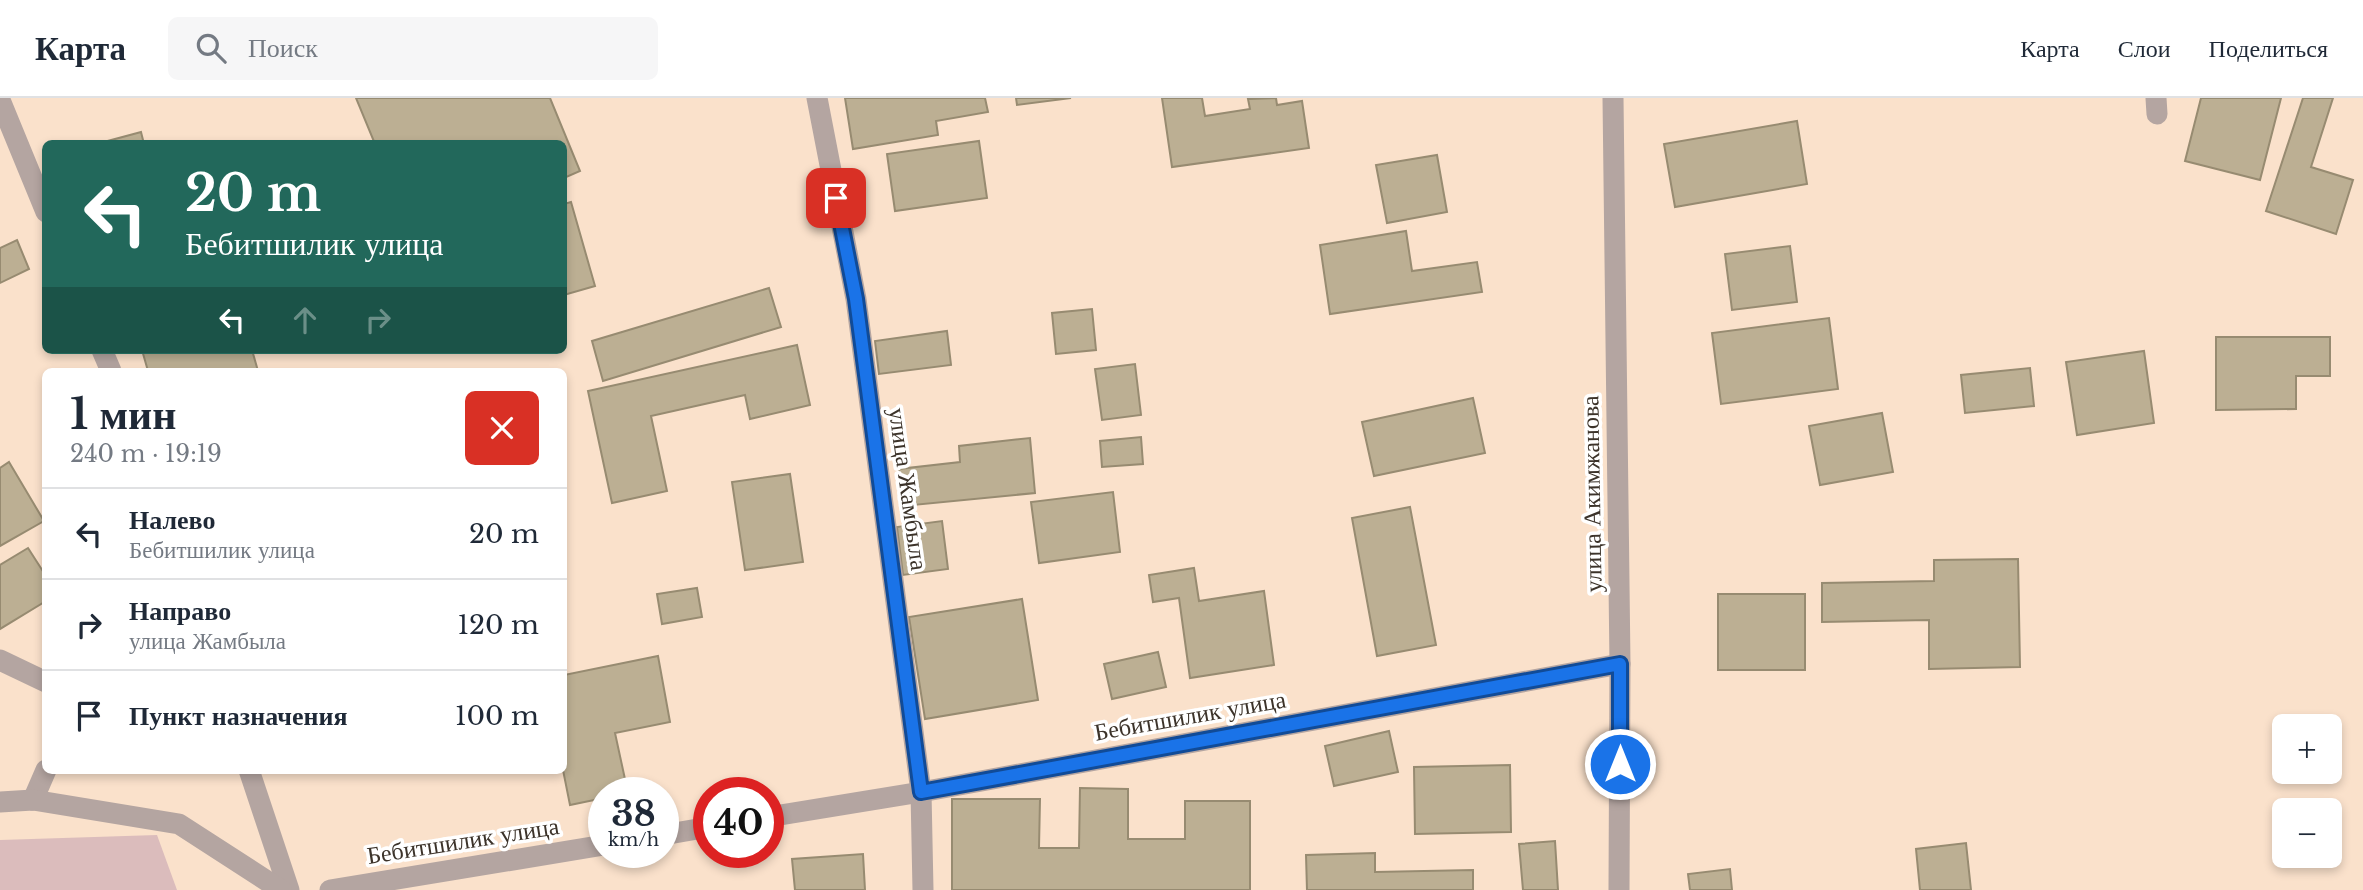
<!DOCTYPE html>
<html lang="ru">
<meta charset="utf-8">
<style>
body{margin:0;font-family:"Libre Baskerville",serif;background:#f6f6f7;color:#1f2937;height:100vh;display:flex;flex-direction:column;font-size:26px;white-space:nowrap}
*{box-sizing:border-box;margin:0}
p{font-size:23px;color:#747a83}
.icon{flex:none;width:38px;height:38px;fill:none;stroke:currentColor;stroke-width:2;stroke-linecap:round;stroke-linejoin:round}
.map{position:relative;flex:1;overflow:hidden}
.drawer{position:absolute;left:42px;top:270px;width:525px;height:406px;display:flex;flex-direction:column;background:#fff;border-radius:10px;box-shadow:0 4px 10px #0003}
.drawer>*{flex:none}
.top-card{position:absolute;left:42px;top:42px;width:525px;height:214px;border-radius:10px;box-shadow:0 4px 10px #0003;background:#22685b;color:#fff;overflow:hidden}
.buttons{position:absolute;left:2272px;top:616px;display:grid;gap:14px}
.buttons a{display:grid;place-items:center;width:70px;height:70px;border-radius:10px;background:#fff;box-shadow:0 4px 10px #0003;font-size:35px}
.speed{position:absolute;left:588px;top:679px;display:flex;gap:14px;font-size:35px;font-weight:700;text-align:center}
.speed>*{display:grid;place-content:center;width:91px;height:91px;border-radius:50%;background:#fff;box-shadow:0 4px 10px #0003;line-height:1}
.speed small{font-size:18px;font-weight:400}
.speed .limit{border:10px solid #d22;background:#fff;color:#111}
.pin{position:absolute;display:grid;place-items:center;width:60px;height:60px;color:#fff;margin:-30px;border-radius:14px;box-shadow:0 4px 10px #0006}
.me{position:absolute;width:77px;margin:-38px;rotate:0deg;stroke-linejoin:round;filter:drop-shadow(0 0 5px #0008)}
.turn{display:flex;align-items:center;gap:24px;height:147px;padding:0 28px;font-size:32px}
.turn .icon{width:91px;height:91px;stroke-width:2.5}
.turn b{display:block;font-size:49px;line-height:60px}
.lanes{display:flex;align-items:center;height:66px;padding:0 28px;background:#0003;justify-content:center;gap:35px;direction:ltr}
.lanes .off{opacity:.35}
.round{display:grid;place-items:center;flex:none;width:74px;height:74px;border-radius:10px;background:#f6f6f7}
.headline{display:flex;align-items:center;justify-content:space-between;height:119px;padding:0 28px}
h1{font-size:42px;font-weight:800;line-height:52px}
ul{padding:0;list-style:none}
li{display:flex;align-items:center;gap:21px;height:91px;padding:0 28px;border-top:2px solid #e0e1e3}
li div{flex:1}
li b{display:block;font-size:26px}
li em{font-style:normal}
header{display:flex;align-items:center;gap:42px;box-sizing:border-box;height:98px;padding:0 35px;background:#fff;border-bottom:2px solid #e0e1e3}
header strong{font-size:33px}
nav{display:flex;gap:38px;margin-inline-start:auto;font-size:24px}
.search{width:490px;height:63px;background:#f6f6f7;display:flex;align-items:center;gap:18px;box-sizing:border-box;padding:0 24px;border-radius:10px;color:#747a83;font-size:26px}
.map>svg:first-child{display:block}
.green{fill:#dbbcbc}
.building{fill:#bcaf93;stroke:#978b71;stroke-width:2}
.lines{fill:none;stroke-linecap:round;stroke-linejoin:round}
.minor{stroke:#b4a5a1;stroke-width:21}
.route-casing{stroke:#114b97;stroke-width:18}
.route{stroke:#1a73e8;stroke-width:12}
.labels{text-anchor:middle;stroke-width:7;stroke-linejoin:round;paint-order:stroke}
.street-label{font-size:24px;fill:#3c332a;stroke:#fff}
</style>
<header>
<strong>Карта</strong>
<div class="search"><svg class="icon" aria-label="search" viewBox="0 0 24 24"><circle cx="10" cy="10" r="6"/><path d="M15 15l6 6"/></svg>Поиск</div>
<nav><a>Карта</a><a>Слои</a><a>Поделиться</a></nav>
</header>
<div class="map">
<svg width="2363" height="792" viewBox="0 0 2363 792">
<rect width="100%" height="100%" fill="#fae1cb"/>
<path class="green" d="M157,737l20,55h-177v-50z"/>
<g class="building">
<path d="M356,0h194l30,73 -16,7v-34h-189z"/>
<path d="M845,0h140l3,14 -52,9 2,14 -85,14z"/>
<path d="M1016,0h55l-54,7z"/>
<path d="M1162,0h40l3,18 45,-7 -2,-10 28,-1 1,7 25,-4 7,47 -137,19z"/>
<path d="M2201,0h80l-21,82 -75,-19z"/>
<path d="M2303,0h30l-22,69 42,13 -17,54 -70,-23z"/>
<path d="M1797,23l10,63 -132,23 -11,-63z"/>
<path d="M141,34l3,12h-39l-1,-2z"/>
<path d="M979,43l8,57 -92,13 -8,-57z"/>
<path d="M1437,57l10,57 -60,11 -11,-58z"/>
<path d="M571,104l24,84 -31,9v-91z"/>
<path d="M1406,133l6,40 65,-9 5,30 -152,22 -10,-69z"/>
<path d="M17,142l12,29 -29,14v-35z"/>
<path d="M1790,148l7,56 -65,8 -7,-56z"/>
<path d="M769,190l12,39 -178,54 -11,-40z"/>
<path d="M1092,211l4,41 -40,4 -4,-41z"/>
<path d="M1829,220l9,71 -117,15 -9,-71z"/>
<path d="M947,233l4,34 -72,9 -4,-33z"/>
<path d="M2216,239h114v39h-34v33l-80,1z"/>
<path d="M797,247l13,60 -60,14 -5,-24 -94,21 16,75 -55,12 -24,-112z"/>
<path d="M142,252h68v2l42,-2 6,21h-110z"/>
<path d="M2144,253l10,72 -77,12 -11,-73z"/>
<path d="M1135,266l6,51 -39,5 -7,-51z"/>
<path d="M2030,270l4,38 -69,7 -4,-38z"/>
<path d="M1473,300l12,55 -111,23 -12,-54z"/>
<path d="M1882,315l11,59 -73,13 -11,-59z"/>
<path d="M1141,339l2,27 -41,3 -2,-26z"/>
<path d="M1030,340l5,55 -132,13 -4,-37 61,-7 -1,-16z"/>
<path d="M9,364l35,59 -44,25v-78z"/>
<path d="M790,376l13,88 -58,8 -13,-88z"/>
<path d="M1113,394l7,60 -81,11 -8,-61z"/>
<path d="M1410,409l26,138 -59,11 -25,-138z"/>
<path d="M942,423l6,48 -45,6 -6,-48z"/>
<path d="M28,450l18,28v25l-46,28v-64z"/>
<path d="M2018,461l2,108 -91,2v-49l-107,2v-39l112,-2v-21z"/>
<path d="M1194,470l5,33 65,-10 10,74 -84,13 -11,-80 -26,4 -4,-27z"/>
<path d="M697,490l5,29 -40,7 -5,-30z"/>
<rect x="1718" y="496" width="87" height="76"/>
<path d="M1022,501l16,101 -113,19 -16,-102z"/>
<path d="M1158,554l8,35 -54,12 -8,-35z"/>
<path d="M658,558l12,66 -55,11 13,60h-24v5l-34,7 -7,-35 1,-95z"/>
<path d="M1389,633l9,41 -64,14 -9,-40z"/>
<path d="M1510,667l1,67 -96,2 -1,-67z"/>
<path d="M1080,690l48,1v50h57v-38h65v89h-298v-91h88l-1,49h40z"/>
<path d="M1555,743l3,49h-35l-4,-46z"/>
<path d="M1966,745l5,47h-51l-4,-41z"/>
<path d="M1375,755v19l98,-2v20h-166l-1,-35z"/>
<path d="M863,756l2,36h-70l-3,-31z"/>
<path d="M1730,771l2,21h-42l-2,-16z"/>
</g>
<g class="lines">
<g class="minor">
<path d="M817,0l39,201 65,493 2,98"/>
<path d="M1613,0l7,566 -1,226"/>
<path d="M2156,0l1,16"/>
<path d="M0,2l46,112"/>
<path d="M102,252l9,21"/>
<path d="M0,562l46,22"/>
<path d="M249,672l40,120"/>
<path d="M33,702l13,-30"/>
<path d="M0,704l33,-2 146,24 102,66"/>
<path d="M768,719l153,-25 699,-128"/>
<path d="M663,737l46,-8"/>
<path d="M330,792l274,-45"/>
</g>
</g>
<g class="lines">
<g class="route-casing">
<path id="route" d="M836,100l20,101 65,493 699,-128v100"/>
</g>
<use href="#route" class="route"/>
</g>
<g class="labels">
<g class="street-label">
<text transform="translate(908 391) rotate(82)" y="8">улица Жамбыла</text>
<text transform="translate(1592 396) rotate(-91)" y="8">улица Акимжанова</text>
<text transform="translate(1190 618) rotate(-10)" y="8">Бебитшилик улица</text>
<text transform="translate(463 743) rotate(-9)" y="8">Бебитшилик улица</text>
</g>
</g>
</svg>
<div class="buttons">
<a>+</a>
<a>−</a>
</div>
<div class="speed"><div>38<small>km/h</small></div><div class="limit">40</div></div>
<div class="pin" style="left:836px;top:100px;background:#d93025"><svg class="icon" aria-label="arrive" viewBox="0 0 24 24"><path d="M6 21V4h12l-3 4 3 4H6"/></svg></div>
<svg class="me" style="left:1620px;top:666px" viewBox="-20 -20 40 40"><circle r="17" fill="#1a73e8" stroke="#fff" stroke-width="3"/><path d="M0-11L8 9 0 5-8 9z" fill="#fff"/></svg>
<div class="top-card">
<div class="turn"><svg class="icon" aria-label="left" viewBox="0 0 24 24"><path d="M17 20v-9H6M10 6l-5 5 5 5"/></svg><div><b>20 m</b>Бебитшилик улица</div></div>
<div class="lanes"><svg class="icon" aria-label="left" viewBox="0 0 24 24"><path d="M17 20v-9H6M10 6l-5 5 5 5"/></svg><svg class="icon off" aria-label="ahead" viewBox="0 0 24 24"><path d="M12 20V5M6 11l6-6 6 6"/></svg><svg class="icon off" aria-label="right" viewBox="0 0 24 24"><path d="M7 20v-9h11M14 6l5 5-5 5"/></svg></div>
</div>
<section class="drawer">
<div class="headline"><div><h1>1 мин</h1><p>240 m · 19:19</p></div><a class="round" style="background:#d93025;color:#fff"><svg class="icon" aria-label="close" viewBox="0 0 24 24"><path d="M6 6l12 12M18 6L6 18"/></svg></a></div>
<ul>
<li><svg class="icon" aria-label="left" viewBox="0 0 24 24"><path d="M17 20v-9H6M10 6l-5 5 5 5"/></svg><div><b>Налево</b><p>Бебитшилик улица</p></div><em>20 m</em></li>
<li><svg class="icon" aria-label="right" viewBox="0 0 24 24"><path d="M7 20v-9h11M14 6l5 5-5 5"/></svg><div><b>Направо</b><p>улица Жамбыла</p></div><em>120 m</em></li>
<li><svg class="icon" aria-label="arrive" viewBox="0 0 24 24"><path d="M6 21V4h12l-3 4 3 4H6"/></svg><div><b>Пункт назначения</b></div><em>100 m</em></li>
</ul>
</section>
</div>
